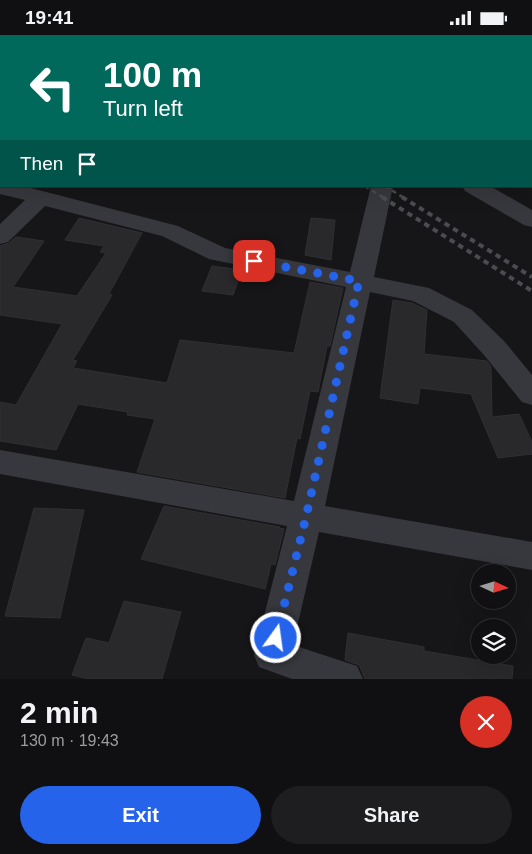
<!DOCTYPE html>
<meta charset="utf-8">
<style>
body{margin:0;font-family:Helvetica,sans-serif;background:#1e1e20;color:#f1f3f6;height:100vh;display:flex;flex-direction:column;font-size:19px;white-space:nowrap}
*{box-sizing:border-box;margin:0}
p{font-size:16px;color:#9c9d9f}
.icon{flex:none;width:28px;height:28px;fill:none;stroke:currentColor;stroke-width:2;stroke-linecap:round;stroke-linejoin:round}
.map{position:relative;height:644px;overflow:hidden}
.sheet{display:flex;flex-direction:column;background:#101012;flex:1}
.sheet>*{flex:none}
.banner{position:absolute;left:0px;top:0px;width:532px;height:152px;box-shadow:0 5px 20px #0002,0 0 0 1px #303032;background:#00695c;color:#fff;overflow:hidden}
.needle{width:32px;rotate:94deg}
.controls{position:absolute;left:471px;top:529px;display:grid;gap:10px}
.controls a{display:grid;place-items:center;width:45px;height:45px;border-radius:50%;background:#101012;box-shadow:0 5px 20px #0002,0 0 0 1px #303032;font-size:25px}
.pin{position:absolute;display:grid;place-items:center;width:42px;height:42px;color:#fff;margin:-21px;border-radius:10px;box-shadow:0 2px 8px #0006}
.me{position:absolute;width:55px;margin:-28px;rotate:14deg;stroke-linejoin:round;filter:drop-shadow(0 0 4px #0008)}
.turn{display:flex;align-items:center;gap:18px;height:105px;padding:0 20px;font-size:22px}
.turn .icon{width:65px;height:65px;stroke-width:2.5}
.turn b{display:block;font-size:35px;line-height:42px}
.then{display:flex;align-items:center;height:48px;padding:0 20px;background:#0003;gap:10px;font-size:19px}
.round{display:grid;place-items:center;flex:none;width:52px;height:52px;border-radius:26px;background:#1e1e20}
.head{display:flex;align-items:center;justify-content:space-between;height:85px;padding:0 20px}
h1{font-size:30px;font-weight:700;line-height:38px}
.cta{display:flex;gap:10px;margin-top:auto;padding:10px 20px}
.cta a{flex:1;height:58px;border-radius:30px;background:#2563eb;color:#fff;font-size:20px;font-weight:700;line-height:58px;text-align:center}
.cta a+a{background:#1e1e20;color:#f1f3f6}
.status{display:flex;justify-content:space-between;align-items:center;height:35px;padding:0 25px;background:#101012;direction:ltr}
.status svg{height:14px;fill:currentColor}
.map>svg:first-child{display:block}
.building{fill:#29292c;stroke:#303034}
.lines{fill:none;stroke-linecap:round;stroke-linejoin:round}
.path{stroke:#3d3f44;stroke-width:2.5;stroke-dasharray:2 2.5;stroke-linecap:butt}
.minor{fill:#37383d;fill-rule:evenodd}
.major{fill:#53555c;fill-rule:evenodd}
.rail-far1{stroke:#4a4c52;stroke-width:2.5;stroke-dasharray:4.5 4;stroke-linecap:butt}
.rail{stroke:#4a4c52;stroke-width:4;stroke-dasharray:5.5 4.5;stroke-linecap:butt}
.route{stroke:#2563eb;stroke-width:9;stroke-dasharray:0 16.2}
</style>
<div class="status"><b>19:41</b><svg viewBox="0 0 49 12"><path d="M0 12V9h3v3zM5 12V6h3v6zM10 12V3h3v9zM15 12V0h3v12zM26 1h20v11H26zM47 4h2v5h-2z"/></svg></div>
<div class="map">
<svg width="532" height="644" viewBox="0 0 532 644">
<rect width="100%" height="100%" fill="#161618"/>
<g class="building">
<path d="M79,183l63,15 -33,61 3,1 -39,65 4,1 -4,7 94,15 13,-43 114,13 16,-71 33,6 -13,58h-3l-9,46 -8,-1 -10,48 -3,-1 -12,60 -148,-26 18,-53 -28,-4 1,-3 -50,-8 -22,46 -56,-9v-39l16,3 46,-81 -62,-9v-69l9,-3 7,-6 28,4 -31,46 64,9 29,-43 -6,-1 4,-6 -39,-6z"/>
<path d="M311,183l24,2 -4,40 -26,-5z"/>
<path d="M212,231l30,4 -9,25 -31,-4z"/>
<path d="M393,265l19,3 15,7 -3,44 63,7 4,6 1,50 27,-3 13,28v12l-34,4 -27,-64 -51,-6 -2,16 -38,-6z"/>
<path d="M164,471l116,21 -1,1 5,1 -9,36 -4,-1 -6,25 -124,-30z"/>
<path d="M34,473l50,2 -24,108 -55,-2z"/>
<path d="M124,566l57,11 -19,67h-73l-17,-4 14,-37 23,5z"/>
<path d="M348,598l76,14v4l89,15 -1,13h-147l-6,-14 -14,-5z"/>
</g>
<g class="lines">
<path class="path" d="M47,1l2,-1"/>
<g class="minor">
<rect x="168" y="0" width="18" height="1"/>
<rect x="425" y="0" width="18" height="1"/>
<path d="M1,25v12l-1,1v-12z"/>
<path d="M0,145l1,6h22l155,40 47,22 125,24 21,-86h22l-19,91 55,11 43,22 32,31 28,34v30l-10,-3 -38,-47 -30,-33 -41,-21 -43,-9 -45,214 207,36v28l-213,-38 -26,113 64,21 6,13h-71l-33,-12 -5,-12 33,-129 -287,-52v-24l294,51 52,-214 -137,-28 -47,-23 -117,-30 -37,36 -8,2v-20l25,-24 -25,-6z"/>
<path d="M462,151h28l42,24v17l-8,-2 -59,-34z"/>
</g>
<g class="major">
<path d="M532,4v11h-1v-11z"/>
<rect x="0" y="70" width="1" height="12"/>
</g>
<g class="rail-far1">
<path d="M123,0l2,1"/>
<path d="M140,0l2,1"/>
<path d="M365,151l19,12"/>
<path d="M385,151l19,12"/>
</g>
<g class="rail">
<path d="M382,162l150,94"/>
<path d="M402,162l130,80"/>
</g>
</g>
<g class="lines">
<path class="route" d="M254,226l105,20 -53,236 -30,121"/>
</g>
</svg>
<div class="controls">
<a><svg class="needle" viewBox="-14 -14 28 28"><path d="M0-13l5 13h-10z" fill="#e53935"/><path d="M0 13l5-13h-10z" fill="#9c9d9f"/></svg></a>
<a><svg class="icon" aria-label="layers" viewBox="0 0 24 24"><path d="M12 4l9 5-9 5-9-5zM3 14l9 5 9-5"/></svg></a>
</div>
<div class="pin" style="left:254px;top:226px;background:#d93025"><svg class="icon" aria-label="arrive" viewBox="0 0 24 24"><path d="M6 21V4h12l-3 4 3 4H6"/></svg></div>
<svg class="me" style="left:276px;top:603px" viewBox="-20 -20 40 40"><circle r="17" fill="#2563eb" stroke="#fff" stroke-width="3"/><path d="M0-11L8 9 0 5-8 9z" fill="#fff"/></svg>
<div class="banner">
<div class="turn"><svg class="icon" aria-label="left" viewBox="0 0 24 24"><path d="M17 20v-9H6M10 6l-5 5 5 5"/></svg><div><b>100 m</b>Turn left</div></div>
<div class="then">Then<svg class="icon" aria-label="arrive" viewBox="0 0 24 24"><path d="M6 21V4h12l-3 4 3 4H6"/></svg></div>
</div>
</div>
<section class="sheet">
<div class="head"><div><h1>2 min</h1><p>130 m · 19:43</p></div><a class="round" style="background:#d93025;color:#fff"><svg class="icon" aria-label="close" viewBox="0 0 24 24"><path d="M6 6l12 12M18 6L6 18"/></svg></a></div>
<div class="cta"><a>Exit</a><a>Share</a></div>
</section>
